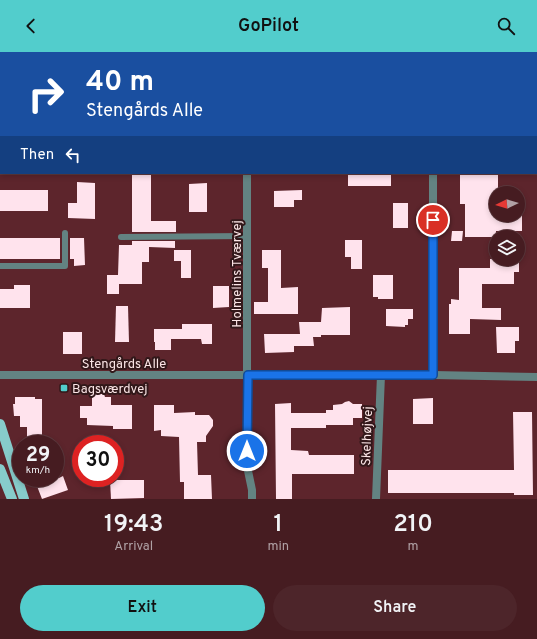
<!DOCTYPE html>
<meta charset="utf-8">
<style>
body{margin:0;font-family:Overpass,sans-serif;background:#4d252a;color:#f1f3f6;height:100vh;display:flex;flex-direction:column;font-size:15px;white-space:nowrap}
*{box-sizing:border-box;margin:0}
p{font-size:13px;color:#b0a1a5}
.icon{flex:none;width:22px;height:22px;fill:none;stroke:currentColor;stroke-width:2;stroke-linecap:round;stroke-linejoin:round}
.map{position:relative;height:447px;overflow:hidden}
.side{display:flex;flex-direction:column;background:#461c21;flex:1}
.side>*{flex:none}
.guide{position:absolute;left:0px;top:0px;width:537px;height:122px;box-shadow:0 2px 6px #0003,0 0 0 1px #5e3a3f;background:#1a4fa0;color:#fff;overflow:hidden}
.needle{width:26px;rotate:265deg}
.fabs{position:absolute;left:489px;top:134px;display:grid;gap:8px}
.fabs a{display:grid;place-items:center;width:36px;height:36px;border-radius:50%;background:#461c21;box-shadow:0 2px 6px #0003,0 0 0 1px #5e3a3f;font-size:20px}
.speed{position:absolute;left:12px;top:383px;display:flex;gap:8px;font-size:20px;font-weight:700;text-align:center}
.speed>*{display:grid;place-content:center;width:52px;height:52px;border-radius:50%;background:#461c21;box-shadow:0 2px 6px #0003,0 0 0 1px #5e3a3f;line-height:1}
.speed small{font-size:10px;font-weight:400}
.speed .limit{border:6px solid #d22;background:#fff;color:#111}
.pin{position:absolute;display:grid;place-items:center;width:34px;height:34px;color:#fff;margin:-17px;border:2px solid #fff;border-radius:50%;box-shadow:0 1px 4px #0007}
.me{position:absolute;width:44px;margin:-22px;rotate:0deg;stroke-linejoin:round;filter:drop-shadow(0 0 3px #0008)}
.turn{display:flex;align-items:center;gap:14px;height:84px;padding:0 20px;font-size:18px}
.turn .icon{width:52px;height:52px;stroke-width:2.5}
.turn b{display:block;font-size:28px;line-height:34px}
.then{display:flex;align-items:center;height:38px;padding:0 20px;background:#0003;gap:8px;font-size:15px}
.eta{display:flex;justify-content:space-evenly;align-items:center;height:68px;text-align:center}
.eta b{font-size:24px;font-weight:600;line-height:28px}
.primary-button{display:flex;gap:8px;margin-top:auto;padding:8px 20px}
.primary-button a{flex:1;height:46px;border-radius:24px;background:#52cdcc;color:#111;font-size:16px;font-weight:600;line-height:46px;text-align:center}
.primary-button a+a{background:#4d252a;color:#f1f3f6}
header{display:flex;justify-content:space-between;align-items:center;height:52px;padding:0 20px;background:#52cdcc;color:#111;font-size:18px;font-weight:600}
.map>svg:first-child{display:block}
.building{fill:#ffe3ed}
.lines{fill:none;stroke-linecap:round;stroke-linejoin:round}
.service{stroke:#638382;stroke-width:6}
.minor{stroke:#638382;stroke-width:8}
.tertiary{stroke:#638382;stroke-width:8}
.primary{stroke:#87cccb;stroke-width:10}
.route-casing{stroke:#114b97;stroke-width:10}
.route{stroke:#1a73e8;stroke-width:7}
.poi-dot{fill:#52cdcc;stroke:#32181a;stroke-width:1.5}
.labels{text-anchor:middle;stroke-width:4;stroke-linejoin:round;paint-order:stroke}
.street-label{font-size:13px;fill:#fbe5e6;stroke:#32181a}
.poi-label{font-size:13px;fill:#fbe5e6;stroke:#32181a;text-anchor:start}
</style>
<header><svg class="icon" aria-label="back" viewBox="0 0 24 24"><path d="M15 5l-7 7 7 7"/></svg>GoPilot<svg class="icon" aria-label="search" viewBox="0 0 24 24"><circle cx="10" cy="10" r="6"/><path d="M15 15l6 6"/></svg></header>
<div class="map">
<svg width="537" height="447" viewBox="0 0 537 447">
<rect width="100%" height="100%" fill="#5d252c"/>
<g class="building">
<path d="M132,121h19v48h25v11h-44z"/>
<rect x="348" y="121" width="43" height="13"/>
<path d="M460,121l38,1v18h-2v23h26v16h-26v6h-31v-33h-5z"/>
<path d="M77,130l18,1v36l-27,-1v-15h9z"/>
<path d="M207,131v29h-18v-28z"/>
<rect x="0" y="138" width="48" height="21"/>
<path d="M302,138v10h-8v7h-20v-16z"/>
<rect x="393" y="151" width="15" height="25"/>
<path d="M452,179h11l-1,10h-11z"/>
<rect x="0" y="186" width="60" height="21"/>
<path d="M70,186h14l1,27 -11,1v-7h-4z"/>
<path d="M345,188h17v29h-11v-12h-6z"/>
<path d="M132,189h43v7l-26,-1v15h-7v22h-23v10h-12v-19h11l1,-30h13z"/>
<path d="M174,198h17v28h-10v-17h-7z"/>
<path d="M262,198h19v38l17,-1v27h-44v-12h14v-34h-6z"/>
<path d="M490,207h29v13h-5v12h-32v24h19v12l-31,-1v15h-21v-30h2v-5l8,1v-32h31z"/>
<path d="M373,223h20v24h-15v-2h-5z"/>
<path d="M14,233h16v23h-30v-19h14z"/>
<path d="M213,234h16v21l-16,1z"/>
<path d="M116,254h12l1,36h-14z"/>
<path d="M350,255v28h-29v2h-8l1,9h-20v6l-29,1 -1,-19h36l-1,-12h22l1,-14z"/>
<path d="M386,257h27v10h-5v6h-3v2l-19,-1z"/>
<path d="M182,272h30v20h-10l-1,-5h-30v11h-16v-8h-1v-13h28z"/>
<path d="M496,275h23v14h-4v12h-18z"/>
<rect x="63" y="280" width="19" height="22"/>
<path d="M92,342h12l1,3h6v8h21v24h-19v-3l-26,-1v-7h-7v-12h12z"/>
<path d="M15,345h20v2h7v39h-2v6h-13v-17h-7v-11h-6l-1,-12h2z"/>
<path d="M433,346v26h-20v-25z"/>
<path d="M349,349l4,3h9v14h-9v7h-27v3h-35v22l17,1 1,4h45v19h-62v25h-16l-1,-95 16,-1v10h35v-3h7v-5l9,-1 3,-2z"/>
<path d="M154,353h20v8l21,-1v3h14l4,5v6l-7,10v6h-9l1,33h13l1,24h-28v-17h-4l-1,-45 -18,-1v-6l-7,1z"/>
<path d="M513,360h19l1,83h-19v-2h-126v-23h126z"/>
<path d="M63,424l5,14 -26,9 -7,-18 9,-3h15z"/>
<path d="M110,428h34v18l-33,1z"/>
</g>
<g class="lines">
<g class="service">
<path d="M121,185l127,-1"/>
<path d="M0,214h65v-33"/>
</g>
<g class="minor">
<path d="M247,0v1"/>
<path d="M433,1v-1"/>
<path d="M247,121v293l5,24v9"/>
<path d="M433,121v202"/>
<path d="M376,447l5,-124"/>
</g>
<path class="tertiary" d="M0,323h433l104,2"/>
<g class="primary">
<path d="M0,372l24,75"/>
<path d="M0,417l12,30"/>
</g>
</g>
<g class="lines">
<g class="route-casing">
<path id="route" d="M247,399l1,-76h185v-155"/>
</g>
<use href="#route" class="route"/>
</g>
<rect class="poi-dot" x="60" y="332" width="8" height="8" rx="2"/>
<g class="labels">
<g class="street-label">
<text transform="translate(236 222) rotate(-90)" y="5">Holmelins Tværvej</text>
<text x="124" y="316">Stengårds Alle</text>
<text transform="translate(366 384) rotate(-88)" y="5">Skelhøjvej</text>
</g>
<g class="poi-label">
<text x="72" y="341">Bagsværdvej</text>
</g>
</g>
</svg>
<div class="fabs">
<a><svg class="needle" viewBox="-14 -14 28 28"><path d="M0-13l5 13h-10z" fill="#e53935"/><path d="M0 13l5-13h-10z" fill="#b0a1a5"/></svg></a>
<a><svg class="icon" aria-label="layers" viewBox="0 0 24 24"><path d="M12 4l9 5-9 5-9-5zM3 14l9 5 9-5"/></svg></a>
</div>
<div class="speed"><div>29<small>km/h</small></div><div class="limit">30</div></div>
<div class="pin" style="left:433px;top:168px;background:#d93025"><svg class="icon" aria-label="arrive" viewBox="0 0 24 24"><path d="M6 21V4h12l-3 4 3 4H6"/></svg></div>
<svg class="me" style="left:247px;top:399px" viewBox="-20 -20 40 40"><circle r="17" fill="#1a73e8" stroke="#fff" stroke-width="3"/><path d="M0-11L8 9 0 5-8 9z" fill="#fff"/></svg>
<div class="guide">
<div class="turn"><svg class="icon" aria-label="right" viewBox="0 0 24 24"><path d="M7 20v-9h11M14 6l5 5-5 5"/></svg><div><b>40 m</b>Stengårds Alle</div></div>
<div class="then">Then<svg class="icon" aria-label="left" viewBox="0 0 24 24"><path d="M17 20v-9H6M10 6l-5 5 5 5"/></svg></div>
</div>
</div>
<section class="side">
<div class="eta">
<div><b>19:43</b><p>Arrival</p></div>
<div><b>1</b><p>min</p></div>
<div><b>210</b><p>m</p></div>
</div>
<div class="primary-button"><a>Exit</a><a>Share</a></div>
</section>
